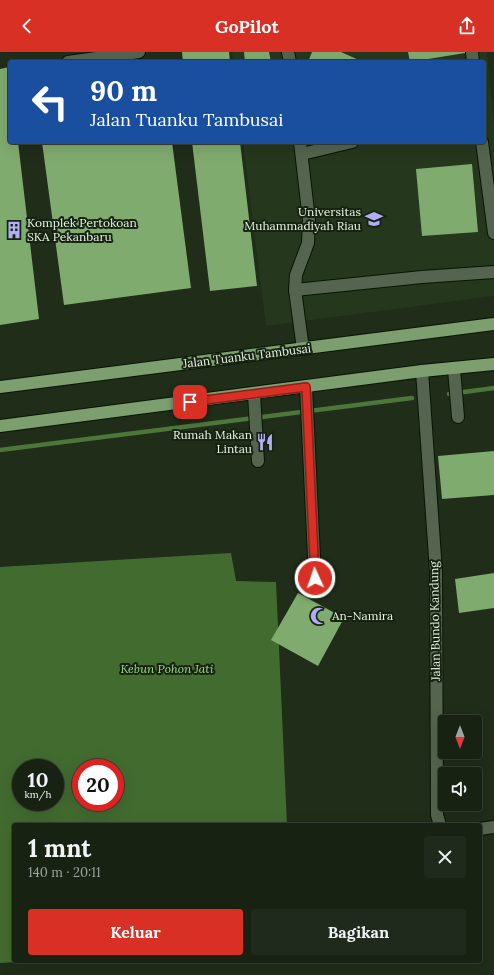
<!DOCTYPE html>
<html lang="id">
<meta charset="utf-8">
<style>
body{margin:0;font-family:Lora,serif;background:#202a1c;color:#f1f3f6;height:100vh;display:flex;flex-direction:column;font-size:15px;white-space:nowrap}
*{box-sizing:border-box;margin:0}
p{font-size:13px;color:#9ea4a0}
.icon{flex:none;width:22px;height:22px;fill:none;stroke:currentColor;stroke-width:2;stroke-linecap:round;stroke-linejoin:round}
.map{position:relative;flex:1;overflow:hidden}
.sheet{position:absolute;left:12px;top:771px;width:470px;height:140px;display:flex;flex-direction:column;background:#172213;border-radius:4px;box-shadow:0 4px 16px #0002,0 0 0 1px #363f33}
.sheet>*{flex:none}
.top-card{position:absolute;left:8px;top:8px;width:478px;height:84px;border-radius:4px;box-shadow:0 4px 16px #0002,0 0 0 1px #363f33;background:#1a4fa0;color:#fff;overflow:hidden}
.needle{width:26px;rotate:180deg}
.tools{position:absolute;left:438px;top:663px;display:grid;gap:8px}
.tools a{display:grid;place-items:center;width:44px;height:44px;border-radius:4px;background:#172213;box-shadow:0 4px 16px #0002,0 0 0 1px #363f33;font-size:20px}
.speed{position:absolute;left:12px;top:707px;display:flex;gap:8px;font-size:20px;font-weight:700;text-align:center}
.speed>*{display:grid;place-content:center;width:52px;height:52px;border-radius:50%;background:#172213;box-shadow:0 4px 16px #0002,0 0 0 1px #363f33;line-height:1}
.speed small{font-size:10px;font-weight:400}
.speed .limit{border:6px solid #d22;background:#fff;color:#111}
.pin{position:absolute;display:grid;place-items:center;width:34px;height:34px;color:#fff;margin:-17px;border-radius:8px;box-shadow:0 2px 6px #0006}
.me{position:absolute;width:44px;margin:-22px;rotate:357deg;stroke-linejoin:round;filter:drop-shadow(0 0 3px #0008)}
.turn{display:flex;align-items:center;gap:14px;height:84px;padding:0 16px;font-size:18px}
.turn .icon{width:52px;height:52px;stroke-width:2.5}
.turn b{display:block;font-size:28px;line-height:34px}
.round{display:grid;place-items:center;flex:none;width:42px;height:42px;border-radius:4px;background:#202a1c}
.overview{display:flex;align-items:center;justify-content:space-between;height:68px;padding:0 16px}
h1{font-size:24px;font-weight:700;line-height:30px}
.action{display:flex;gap:8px;margin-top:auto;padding:8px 16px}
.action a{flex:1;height:46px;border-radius:4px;background:#d93025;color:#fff;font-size:16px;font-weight:700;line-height:46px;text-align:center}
.action a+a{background:#202a1c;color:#f1f3f6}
header{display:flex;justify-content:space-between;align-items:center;height:52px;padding:0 16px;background:#d93025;color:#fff;font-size:18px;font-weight:700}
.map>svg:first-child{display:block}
.built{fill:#25371d}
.forest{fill:#426b30;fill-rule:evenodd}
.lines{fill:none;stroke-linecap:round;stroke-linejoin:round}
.stream{stroke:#4d763b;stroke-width:4.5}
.building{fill:#80ab6e}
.minor-casing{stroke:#081504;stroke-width:14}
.major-casing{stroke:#081504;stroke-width:14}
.minor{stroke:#54644e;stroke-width:12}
.major{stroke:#7d9f70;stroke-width:12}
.route-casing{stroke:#8d1f18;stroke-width:10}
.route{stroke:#d93025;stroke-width:7}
.labels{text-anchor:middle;stroke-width:4;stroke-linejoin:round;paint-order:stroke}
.poi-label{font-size:12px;fill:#ebf4e7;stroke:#152310;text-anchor:end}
.street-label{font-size:12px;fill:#ebf4e7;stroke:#152310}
.park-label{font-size:12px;font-style:italic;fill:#a1dc88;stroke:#152310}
</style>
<header><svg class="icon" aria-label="back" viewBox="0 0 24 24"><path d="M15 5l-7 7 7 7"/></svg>GoPilot<svg class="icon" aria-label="share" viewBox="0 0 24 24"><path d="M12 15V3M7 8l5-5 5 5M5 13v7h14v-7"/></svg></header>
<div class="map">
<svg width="494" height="923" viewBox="0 0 494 923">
<rect width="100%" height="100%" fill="#1f2d19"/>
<path class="built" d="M232,0h255l7,71v173l-228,30 -23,-184h241v-80h-251z"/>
<path class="forest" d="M231,501l5,28 40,1 11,243h-273v136h25l-39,2v-396zM21,716h34v34h-34zM81,716h34v34h-34z"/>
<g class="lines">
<g class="stream">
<path d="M449,342l45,-6"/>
<path d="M0,398l412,-52"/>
</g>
</g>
<g class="building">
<path d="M182,0h47l1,10h-47z"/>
<path d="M244,0h25l2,10h-26z"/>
<path d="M312,0h29l20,9v1h-53z"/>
<path d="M408,0h57v1l-55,9z"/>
<path d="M9,15l1,75h8l21,177 -39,6v-256z"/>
<path d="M42,90h130l19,146 -127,17z"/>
<path d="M192,90h48l17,144 -47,5z"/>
<path d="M472,112l6,68 -56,4 -6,-67z"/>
<path d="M494,399v44l-52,4 -4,-43z"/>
<path d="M494,521v35l-35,5 -4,-34z"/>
<path d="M298,541l46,25 -26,48 -47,-26z"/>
</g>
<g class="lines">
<g class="minor-casing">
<g id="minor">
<path d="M288,0l2,10"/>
<path d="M472,0l1,10"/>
<path d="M68,10l71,-10"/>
<path d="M300,90l9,78 -1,23 -12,32 -1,15 8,59"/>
<path d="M482,90l12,91"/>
<path d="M302,102l50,-12"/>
<path d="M295,238l127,-13 72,-5"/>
<path d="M454,317l4,48"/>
<path d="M422,319l14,201 1,243 3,10"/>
<path d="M306,335l9,191"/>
<path d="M254,342l4,67"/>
<path d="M480,777l14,-2"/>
</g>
</g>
<g class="major-casing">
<g id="major">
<path d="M0,335l494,-63"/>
<path d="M0,374l422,-55 72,-7"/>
</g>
</g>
<use href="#minor" class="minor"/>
<use href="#major" class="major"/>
</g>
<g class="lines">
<g class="route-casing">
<path id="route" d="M190,350l116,-15 9,191"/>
</g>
<use href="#route" class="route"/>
</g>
<defs>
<g id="university-bare" transform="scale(1.38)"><path d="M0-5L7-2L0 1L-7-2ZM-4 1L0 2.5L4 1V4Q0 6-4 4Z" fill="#b2adf9" stroke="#152310" stroke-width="2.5" paint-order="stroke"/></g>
<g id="building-bare" transform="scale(1.38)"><path d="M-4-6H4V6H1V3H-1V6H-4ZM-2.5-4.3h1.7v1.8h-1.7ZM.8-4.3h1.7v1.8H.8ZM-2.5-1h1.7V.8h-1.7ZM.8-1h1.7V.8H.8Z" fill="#b2adf9" stroke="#152310" stroke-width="2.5" paint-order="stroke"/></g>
<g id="restaurant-bare" transform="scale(1.38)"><path d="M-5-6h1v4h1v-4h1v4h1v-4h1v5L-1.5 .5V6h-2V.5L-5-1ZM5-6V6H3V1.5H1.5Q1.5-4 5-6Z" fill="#b2adf9" stroke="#152310" stroke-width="2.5" paint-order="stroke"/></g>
<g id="mosque-bare" transform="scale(1.38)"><path d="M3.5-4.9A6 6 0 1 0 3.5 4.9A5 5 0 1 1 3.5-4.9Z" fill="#b2adf9" stroke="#152310" stroke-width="2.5" paint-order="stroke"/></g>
</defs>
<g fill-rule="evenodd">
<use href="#university-bare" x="374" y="167"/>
<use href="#building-bare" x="14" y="178"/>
<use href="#restaurant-bare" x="265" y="390"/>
<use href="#mosque-bare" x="319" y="564"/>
</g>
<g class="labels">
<g class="poi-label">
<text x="361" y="164">Universitas<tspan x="361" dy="14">Muhammadiyah Riau</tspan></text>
<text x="27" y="175" text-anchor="start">Komplek Pertokoan<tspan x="27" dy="14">SKA Pekanbaru</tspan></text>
<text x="252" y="387">Rumah Makan<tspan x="252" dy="14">Lintau</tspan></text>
<text x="332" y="568" text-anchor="start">An-Namira</text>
</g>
<g class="street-label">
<text transform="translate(247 304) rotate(-7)" y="4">Jalan Tuanku Tambusai</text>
<text transform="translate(435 569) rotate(-91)" y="4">Jalan Bundo Kandung</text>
</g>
<g class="park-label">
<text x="167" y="621">Kebun Pohon Jati</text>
</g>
</g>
</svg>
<div class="tools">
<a><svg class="needle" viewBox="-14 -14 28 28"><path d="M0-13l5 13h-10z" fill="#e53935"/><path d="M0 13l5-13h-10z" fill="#9ea4a0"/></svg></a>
<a><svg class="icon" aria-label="sound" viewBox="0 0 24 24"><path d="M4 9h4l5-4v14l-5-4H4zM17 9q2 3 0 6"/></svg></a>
</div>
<div class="speed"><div>10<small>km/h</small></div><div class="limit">20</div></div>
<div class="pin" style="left:190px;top:350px;background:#d93025"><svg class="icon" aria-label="arrive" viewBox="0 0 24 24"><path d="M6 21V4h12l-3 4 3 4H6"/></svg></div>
<svg class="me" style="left:315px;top:526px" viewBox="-20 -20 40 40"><circle r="17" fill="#d93025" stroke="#fff" stroke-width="3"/><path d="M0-11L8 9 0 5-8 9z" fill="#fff"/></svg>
<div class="top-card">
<div class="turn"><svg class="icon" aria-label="left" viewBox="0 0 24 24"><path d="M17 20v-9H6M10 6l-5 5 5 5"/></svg><div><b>90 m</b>Jalan Tuanku Tambusai</div></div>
</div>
<section class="sheet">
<div class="overview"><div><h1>1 mnt</h1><p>140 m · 20:11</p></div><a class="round"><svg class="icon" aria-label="close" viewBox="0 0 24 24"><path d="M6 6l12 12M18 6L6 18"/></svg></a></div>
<div class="action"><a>Keluar</a><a>Bagikan</a></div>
</section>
</div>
